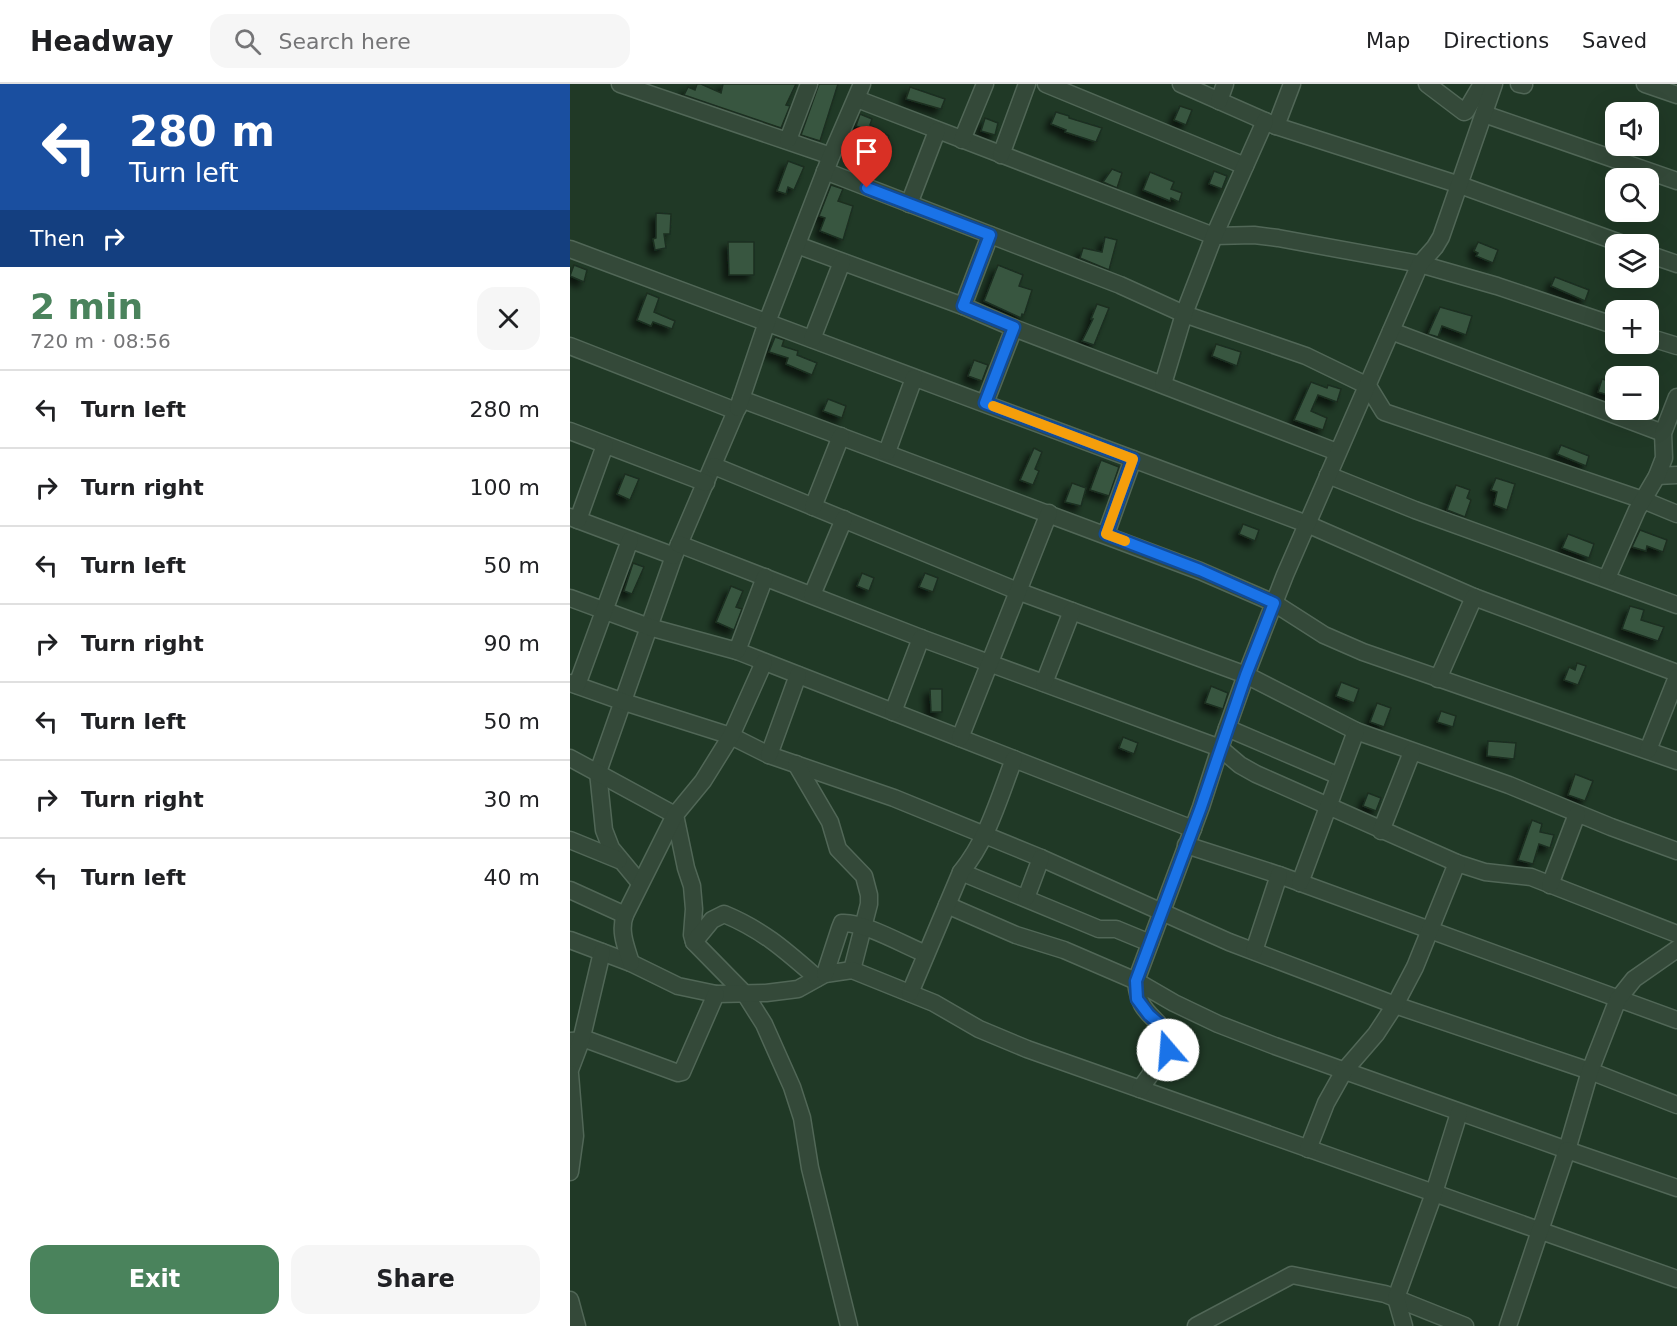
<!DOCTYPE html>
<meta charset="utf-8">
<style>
body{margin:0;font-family:"DejaVu Sans",sans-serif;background:#f6f6f6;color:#202124;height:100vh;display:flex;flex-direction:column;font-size:22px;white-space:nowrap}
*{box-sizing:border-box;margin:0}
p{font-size:20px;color:#757577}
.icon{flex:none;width:33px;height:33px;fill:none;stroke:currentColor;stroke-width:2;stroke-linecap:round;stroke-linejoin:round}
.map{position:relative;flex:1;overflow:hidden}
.side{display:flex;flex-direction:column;background:#fff;width:570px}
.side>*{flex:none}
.hud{background:#1a4fa0;color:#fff;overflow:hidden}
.tools{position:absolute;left:1035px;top:18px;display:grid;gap:12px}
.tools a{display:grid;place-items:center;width:54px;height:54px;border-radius:12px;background:#fff;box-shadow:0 6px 24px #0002;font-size:30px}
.pin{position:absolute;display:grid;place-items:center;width:51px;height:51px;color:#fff;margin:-62px -26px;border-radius:50% 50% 50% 0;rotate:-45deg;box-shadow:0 0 6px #0007}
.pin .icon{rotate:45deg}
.me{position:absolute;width:66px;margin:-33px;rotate:342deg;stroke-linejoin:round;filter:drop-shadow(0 0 4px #0008)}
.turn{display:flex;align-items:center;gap:21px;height:126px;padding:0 30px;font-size:27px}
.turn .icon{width:78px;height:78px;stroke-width:2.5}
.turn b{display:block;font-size:42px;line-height:51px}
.then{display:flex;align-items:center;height:57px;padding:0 30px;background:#0003;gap:12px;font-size:22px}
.round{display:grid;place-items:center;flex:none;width:63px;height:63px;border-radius:18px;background:#f6f6f6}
.summary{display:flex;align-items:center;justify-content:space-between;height:102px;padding:0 30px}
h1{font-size:36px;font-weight:700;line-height:45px;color:#4a835c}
.action{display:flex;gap:12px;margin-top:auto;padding:12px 30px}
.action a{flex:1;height:69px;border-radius:18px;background:#4a835c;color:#fff;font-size:24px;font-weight:700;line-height:69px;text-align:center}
.action a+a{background:#f6f6f6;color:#202124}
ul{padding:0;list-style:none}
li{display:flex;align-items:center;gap:18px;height:78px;padding:0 30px;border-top:2px solid #e0e0e0}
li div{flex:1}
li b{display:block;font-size:22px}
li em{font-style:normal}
header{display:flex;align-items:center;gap:36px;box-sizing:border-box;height:84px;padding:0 30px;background:#fff;border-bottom:2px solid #e0e0e0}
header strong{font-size:28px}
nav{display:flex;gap:33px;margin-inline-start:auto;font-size:21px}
.search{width:420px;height:54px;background:#f6f6f6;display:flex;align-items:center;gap:15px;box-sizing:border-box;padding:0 21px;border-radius:18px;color:#757577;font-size:22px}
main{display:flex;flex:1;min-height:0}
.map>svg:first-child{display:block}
.building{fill:#395740;stroke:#1b2f20;stroke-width:1.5;filter:url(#shadow)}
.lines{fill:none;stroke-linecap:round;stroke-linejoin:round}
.minor-casing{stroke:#516757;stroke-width:19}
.minor{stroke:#344939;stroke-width:16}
.route-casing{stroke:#114b97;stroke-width:15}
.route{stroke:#1a73e8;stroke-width:10}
.slow{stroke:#f59e0b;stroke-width:10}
</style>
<header>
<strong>Headway</strong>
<div class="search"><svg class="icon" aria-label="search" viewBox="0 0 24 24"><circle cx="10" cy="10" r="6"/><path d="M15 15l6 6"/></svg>Search here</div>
<nav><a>Map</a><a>Directions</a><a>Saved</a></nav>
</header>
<main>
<section class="side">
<div class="hud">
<div class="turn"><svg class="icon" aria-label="left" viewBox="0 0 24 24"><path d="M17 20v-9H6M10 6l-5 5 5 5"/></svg><div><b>280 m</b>Turn left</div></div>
<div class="then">Then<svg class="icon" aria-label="right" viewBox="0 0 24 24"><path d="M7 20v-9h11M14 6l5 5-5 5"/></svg></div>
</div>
<div class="summary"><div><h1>2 min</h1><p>720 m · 08:56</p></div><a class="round"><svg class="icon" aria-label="close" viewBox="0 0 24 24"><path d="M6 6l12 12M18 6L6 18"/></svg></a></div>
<ul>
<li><svg class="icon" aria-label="left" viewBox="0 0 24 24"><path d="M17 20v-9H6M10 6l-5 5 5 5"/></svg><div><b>Turn left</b></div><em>280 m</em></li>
<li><svg class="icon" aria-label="right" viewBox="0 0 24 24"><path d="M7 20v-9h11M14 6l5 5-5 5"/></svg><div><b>Turn right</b></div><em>100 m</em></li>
<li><svg class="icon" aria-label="left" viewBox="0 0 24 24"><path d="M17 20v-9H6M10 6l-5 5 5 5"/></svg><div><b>Turn left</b></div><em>50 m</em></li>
<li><svg class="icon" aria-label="right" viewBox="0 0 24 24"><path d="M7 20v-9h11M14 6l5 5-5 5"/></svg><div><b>Turn right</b></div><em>90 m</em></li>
<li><svg class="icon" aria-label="left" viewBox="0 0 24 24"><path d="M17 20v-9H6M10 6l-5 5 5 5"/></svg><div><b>Turn left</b></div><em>50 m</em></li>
<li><svg class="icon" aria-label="right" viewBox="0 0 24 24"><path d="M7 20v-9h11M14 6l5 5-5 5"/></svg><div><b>Turn right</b></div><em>30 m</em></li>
<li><svg class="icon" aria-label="left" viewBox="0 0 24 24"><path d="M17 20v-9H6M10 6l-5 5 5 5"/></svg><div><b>Turn left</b></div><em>40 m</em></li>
</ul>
<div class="action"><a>Exit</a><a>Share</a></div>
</section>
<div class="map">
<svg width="1107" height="1242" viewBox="0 0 1107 1242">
<defs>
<filter id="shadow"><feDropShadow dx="-5.5" dy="5.5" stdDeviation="3" flood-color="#0009"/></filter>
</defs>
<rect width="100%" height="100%" fill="#203926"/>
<g class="building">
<path d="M127,0h4l20,9 2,-9h73l-10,21 4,1 -9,22 -97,-33 4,-8 7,3z"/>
<path d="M249,0h19l-18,57 -19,-6z"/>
<path d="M340,3l35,12 -4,10 -35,-10z"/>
<path d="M610,22l12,4 -6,15 -12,-5z"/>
<path d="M486,28l13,4v2l33,10 -6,14 -31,-10 1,-2 -15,-6z"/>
<path d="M290,30l12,5 -2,6 19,11 -5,10 -26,-15 1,-4 -3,-1z"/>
<path d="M415,34l13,5 -3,12 -14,-4z"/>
<path d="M218,77l16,6 -10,23 -6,-3 -2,7 -9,-3z"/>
<path d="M542,85l10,4 -5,15 -14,-6z"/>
<path d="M644,87l13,5 -5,13 -13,-5z"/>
<path d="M580,88l24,10 -3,7 11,4 -3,9 -8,-4 -1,3 -27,-11z"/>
<path d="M261,101l12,4 -5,12 15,5 -10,34 -23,-9 5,-13 -6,-2z"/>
<path d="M86,129l15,1 -1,20h-6l2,14 -11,2 -2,-11 3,-1z"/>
<path d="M535,153l12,3 -8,30 -29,-12 3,-10 19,4z"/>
<path d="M158,158h26v33h-25z"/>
<path d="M908,158l20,8 -5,13 -17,-7 2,-3 -4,-2z"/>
<path d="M4,181l13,5 -3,12 -14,-6z"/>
<path d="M428,181l25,10 -4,11 13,4 -8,25 -2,-1 -1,4 -37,-17z"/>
<path d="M985,193l34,13 -4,11 -34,-15z"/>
<path d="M77,209l12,5 -5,14 21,9 -3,8 -19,-7 -2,4 -14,-6z"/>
<path d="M527,220l12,4 -15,37 -12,-4 11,-22h-2z"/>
<path d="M870,223l32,9 -6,19 -24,-9 -4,11 -10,-3z"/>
<path d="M205,253l9,3 -2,6 16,5 -1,4 20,8 -5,12 -26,-11 2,-6 -19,-6z"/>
<path d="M646,260l25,8 -4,14 -25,-10z"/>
<path d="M404,276l14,5 -6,16 -14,-5z"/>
<path d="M1032,295l14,4 -2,14 -16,-5z"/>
<path d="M741,298l16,6 1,-3 13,4 -4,13 -19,-7 -7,16 16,7 -4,12 -29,-10z"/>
<path d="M258,315l18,7 -4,12 -19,-7z"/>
<path d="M991,361l28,11 -3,10 -29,-12z"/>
<path d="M464,364l8,4 -7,17 4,2 -6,14 -13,-5z"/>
<path d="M531,376l18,7 -10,29 -19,-6z"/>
<path d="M55,390l14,5 -9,21 -13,-6z"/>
<path d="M926,394l19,6 -8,26 -13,-5 3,-13 -6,-2z"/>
<path d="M502,399l14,5 -5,18 -16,-4z"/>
<path d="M886,401l14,5 -3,8 4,2 -6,17 -18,-7z"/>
<path d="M673,440l16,6 -4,11 -16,-7z"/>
<path d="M1070,446l27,10 -4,12 -16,-6 -1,5 -14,-4z"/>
<path d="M998,450l26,10 -5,14 -27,-10z"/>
<path d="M63,479l11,4 -12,27 -8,-3z"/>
<path d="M292,489l12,5 -5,13 -12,-5z"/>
<path d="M355,489l13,5 -5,14 -14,-5z"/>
<path d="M161,502l12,5 -7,16 6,2 -8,21 -18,-8z"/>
<path d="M1060,522l14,4 -3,10 23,7 -6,14 -36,-12z"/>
<path d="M1007,579l9,3 -8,19 -14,-5 5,-13 6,3z"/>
<path d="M771,598l18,7 -5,14 -18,-7z"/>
<path d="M641,602l17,7 -5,16 -18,-6z"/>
<path d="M360,605h12v23h-11z"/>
<path d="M807,619l14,5 -7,19 -14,-5z"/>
<path d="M871,627l15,5 -3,11 -16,-5z"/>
<path d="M553,653l15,6 -4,11 -15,-6z"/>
<path d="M918,657l28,2 -2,16 -27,-3z"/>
<path d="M1005,690l18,7 -8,20 -17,-6z"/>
<path d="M798,709l13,5 -5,13 -13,-5z"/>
<path d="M962,736l10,4 -2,8 14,3 -4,13 -11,-4 -6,20 -15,-4z"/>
</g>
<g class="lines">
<g class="minor-casing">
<g id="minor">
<path d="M50,0l211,72"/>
<path d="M476,0l199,82"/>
<path d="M611,0l95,42"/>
<path d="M722,0l-16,42 184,59 163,59"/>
<path d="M857,0l37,28 2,-1 16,-27"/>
<path d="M949,0l5,1"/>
<path d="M1075,0l32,11"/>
<path d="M287,15l357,137 40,-1 24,3 142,26 77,22 119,40"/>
<path d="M649,17l6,-17"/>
<path d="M914,30l193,67"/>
<path d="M218,56l21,-56"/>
<path d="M392,56l23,-56"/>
<path d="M431,71l26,-71"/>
<path d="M255,87l295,114 64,29 122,42 62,30 16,26 259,88 34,14"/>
<path d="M339,120l28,-73"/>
<path d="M227,161l166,61 51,22 323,124"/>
<path d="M0,165l737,275 167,73 203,76"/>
<path d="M1078,170l29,10"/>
<path d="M393,222l27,-71"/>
<path d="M821,247l272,102"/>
<path d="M1078,253l29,9"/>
<path d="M242,255l30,-77"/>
<path d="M0,262l166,65 -62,145 -76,216 6,58 7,18 29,35"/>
<path d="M593,300l21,-70 30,-78 51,-115"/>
<path d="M171,315l459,172 74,32 50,32 39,17 314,109"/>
<path d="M415,319l29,-75"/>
<path d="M168,324l29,-86 64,-166 31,-72"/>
<path d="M0,347l136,52"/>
<path d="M317,368l27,-74"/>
<path d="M144,382l306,126 226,83 110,56 153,54 102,42 66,24"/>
<path d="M758,391l87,35 262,95"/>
<path d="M1087,392l20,-1"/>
<path d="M243,423l28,-71"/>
<path d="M0,433l104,39"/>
<path d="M8,436l27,-75"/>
<path d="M536,450l27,-75"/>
<path d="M109,460l242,94 299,110 20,17 16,9 201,89 28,9 46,5 146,57"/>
<path d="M1037,494l30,-68 20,-34 7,-18 -1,-25 14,-36"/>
<path d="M242,511l32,-76"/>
<path d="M0,514l79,29 88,24 456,178"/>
<path d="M167,567l28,-74"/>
<path d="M868,595l36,-82"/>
<path d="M0,599l54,19 107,34 38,19 125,43 147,60 188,84 166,63 195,66 87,34"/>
<path d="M474,599l28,-72"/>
<path d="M7,601l53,-145"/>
<path d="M323,628l28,-74"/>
<path d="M657,644l112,48"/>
<path d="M390,654l89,-225"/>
<path d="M1078,666l29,-73"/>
<path d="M199,671l29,-80"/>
<path d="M0,674l105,57 11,53 6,18 2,23 -2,26 2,7 51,52 19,30 28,63 10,31 8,50 39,158"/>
<path d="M226,680l34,58 8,27 26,27 5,19v9l-17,66"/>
<path d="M811,747l31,-79"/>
<path d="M0,756l49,20"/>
<path d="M616,761l93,30 398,145"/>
<path d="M391,788l138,57h17l34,14"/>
<path d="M730,799l56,-152"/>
<path d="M980,801l27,-71"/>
<path d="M0,806l55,25"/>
<path d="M456,814l15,-40"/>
<path d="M377,821l69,30 48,15 72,31 38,22 44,21 57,22 292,104 23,-79 28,-72 16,-20 43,-30"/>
<path d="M0,856l61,23 47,23 38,8 50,-1 32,-4 27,-15 27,-4 82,33 45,26 48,20 650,230"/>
<path d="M124,858l18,-22 12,-6c39,16 62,37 93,64"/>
<path d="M684,867l25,-76"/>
<path d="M61,879c-5,-16 -12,-32 -6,-48l50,-100 28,-34 28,-45 33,-74"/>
<path d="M255,890l15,-46 2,-5c20,-2 64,23 84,31"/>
<path d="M340,909l51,-121c27,-33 38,-74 53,-113"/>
<path d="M0,957l18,-1 90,33 4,-1 34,-78"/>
<path d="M0,986l11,-29 21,-89"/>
<path d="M0,990l5,62 -5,36"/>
<path d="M570,1005l28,-39 1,-13c-16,-25 -30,-22 -33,-56l65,-174 19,-59 26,-73 39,-100 135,-311 15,-17 6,-10 53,-153"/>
<path d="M738,1065l18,-46 18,-32 32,-37 19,-29 20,-38 42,-104"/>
<path d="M0,1216l7,26"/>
<path d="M626,1242l96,-51 93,19 80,32"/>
<path d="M834,1242l-8,-28 37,-102 26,-83"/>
<path d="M938,1242l59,-176 110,38"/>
</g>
</g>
<use href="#minor" class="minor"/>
</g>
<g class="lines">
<g class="route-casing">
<path id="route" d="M297,104l123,47 -27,71 51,21 -29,76 148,56 -27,75 94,36 74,33 -28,72 -45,132 -65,174 1,18 12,16 13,11 7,11 -1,13"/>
</g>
<use href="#route" class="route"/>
<path class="slow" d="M423,322l140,53 -27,75 19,7"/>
</g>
</svg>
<div class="tools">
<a><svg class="icon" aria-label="sound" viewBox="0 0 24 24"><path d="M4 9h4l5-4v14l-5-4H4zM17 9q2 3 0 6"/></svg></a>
<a><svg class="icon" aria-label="search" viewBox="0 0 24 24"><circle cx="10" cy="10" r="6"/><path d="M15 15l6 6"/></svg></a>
<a><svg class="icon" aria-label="layers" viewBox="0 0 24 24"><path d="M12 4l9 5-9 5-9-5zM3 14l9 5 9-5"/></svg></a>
<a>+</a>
<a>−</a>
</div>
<div class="pin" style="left:297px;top:104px;background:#d93025"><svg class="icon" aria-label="arrive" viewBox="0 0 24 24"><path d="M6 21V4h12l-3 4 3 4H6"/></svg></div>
<svg class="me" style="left:598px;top:966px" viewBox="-20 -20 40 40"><circle r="19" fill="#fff"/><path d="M0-13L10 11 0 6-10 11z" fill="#1a73e8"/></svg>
</div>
</main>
